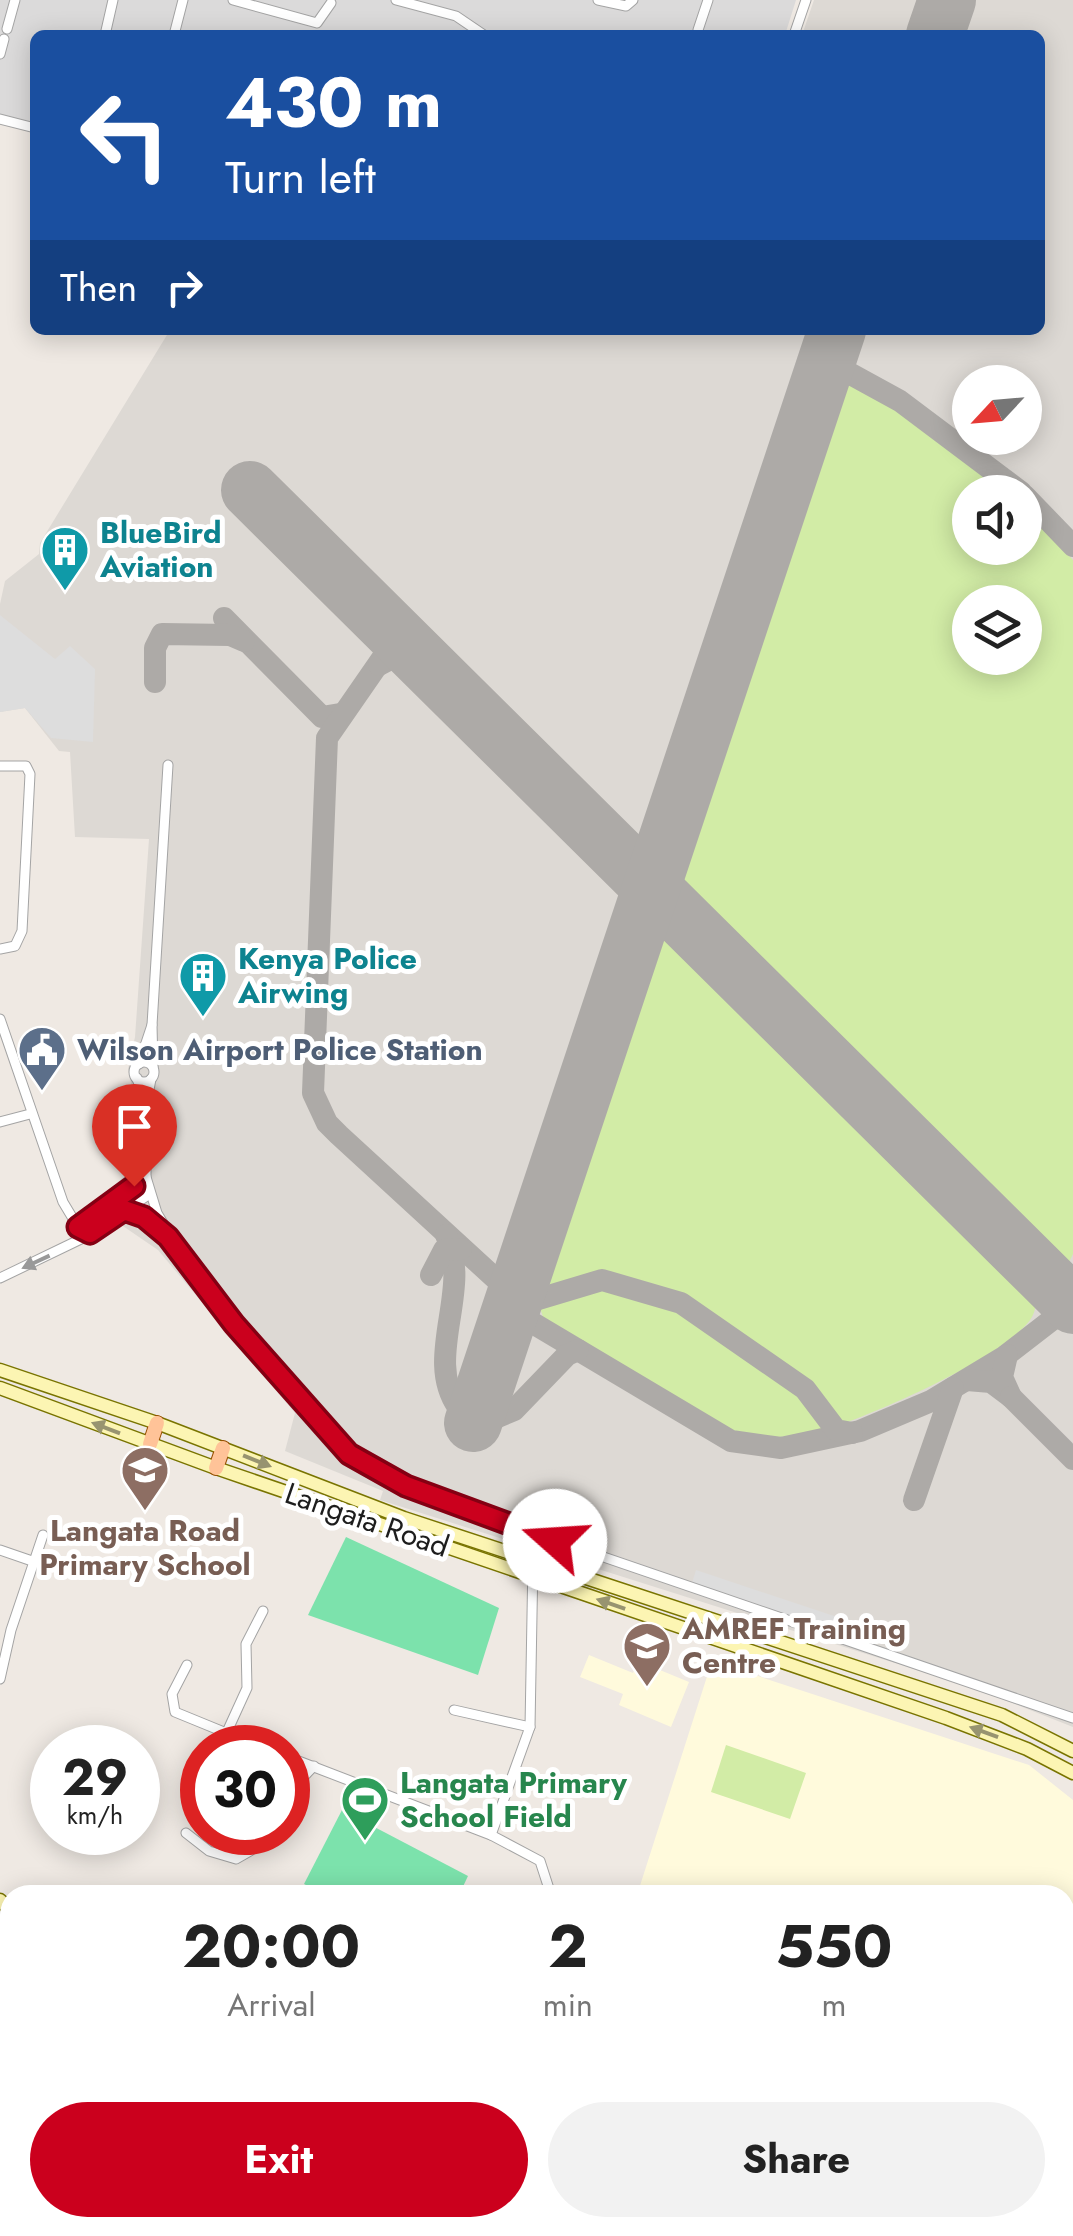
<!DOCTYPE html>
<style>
body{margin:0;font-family:Jost,sans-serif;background:#f2f2f2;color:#222;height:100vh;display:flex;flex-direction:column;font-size:38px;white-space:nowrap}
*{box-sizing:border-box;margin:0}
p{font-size:32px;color:#767676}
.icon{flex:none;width:55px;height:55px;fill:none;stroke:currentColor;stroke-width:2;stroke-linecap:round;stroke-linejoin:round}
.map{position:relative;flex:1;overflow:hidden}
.details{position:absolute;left:0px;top:1885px;width:1075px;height:352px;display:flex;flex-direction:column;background:#fff;border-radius:30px 30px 0 0;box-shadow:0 5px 25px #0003}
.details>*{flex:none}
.guide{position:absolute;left:30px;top:30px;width:1015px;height:305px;border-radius:15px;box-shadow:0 5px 25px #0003;background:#1a4fa0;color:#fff;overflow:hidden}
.needle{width:65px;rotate:244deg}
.buttons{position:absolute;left:952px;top:365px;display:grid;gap:20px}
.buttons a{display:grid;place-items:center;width:90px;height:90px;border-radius:50%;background:#fff;box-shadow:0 5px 25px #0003;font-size:50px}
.speed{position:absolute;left:30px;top:1725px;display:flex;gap:20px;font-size:50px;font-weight:700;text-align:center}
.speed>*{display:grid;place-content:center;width:130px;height:130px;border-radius:50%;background:#fff;box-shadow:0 5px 25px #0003;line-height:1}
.speed small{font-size:25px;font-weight:400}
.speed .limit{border:15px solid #d22;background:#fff;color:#111}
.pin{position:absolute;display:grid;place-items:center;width:85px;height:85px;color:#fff;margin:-102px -42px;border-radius:50% 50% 50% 0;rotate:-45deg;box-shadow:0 0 10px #0007}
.pin .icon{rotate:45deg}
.me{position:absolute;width:110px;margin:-55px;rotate:289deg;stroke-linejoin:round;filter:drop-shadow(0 0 8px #0008)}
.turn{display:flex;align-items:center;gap:35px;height:210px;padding:0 30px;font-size:45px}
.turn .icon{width:130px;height:130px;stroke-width:2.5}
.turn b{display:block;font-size:70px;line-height:85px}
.then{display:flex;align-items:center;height:95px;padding:0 30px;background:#0003;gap:20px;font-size:38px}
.eta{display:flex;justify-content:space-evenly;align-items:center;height:170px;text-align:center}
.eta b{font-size:60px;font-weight:700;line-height:70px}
.action{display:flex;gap:20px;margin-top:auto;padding:20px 30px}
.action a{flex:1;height:115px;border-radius:60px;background:#cb001d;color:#fff;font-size:40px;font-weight:700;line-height:115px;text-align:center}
.action a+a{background:#f2f2f2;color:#222}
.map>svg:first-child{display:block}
.residential{fill:#dbdada}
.education{fill:#fffadc}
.airport{fill:#ddd9d4;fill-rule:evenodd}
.grass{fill:#d2eca6;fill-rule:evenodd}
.pitch{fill:#7ce2ac}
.parking{fill:#ddd}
.water{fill:#a1dadf}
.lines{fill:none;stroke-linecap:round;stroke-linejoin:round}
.stream{stroke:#a1dadf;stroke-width:2.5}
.taxiway{stroke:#adaaa7;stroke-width:22}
.runway{stroke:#adaaa7;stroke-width:58}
.minor-casing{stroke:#a4a4a4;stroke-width:11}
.secondary-casing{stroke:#797400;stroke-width:15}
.primary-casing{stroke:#974f00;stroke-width:16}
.minor{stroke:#fff;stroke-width:9}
.secondary{stroke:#fcf5b3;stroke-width:12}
.primary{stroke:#ffc398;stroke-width:14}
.oneway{fill:#999}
.oneway2{fill:#989470}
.route-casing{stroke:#840013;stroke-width:25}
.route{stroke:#cb001d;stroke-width:18}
.labels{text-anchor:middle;stroke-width:10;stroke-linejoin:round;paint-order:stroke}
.culture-label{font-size:30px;font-weight:bold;fill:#0d838f;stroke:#fff;text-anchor:start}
.service-label{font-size:30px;font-weight:bold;fill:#4e5e75;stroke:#fff;text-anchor:start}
.street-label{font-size:30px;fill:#1d1d1d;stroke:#fff}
.education-label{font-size:30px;font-weight:bold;fill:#785e54;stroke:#fff}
.leisure-label{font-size:30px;font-weight:bold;fill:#27864d;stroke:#fff;text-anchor:start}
</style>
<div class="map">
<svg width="1073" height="2236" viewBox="0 0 1073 2236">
<rect width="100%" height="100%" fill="#efe9e3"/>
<g class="residential">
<path d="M0,0h796l-11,35h-750v89l-35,-9z"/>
<path d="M221,2228h411l-4,8h-389z"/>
</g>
<g class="education">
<path d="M589,1655l44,18 5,-12 51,21 -18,45 -52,-22 4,-11 -43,-17z"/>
<path d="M712,1661l317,104 44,35v339l-8,14v-258h-428z"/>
</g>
<path class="airport" d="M814,0h259v1727l-99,-39 -594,-188 3,-9 -98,-40 10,-38 -137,-163 -41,-28 -17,-24 36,-32 1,-55 -9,-42 7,-32 14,-198 -74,-2 -5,-85 -11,-1 -34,-43 -25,4v-108l5,-23 34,-27 1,-11 130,-213h870v-295h-238zM970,382h55v56h-55zM970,492h55v56h-55zM970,602h55v56h-55z"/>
<g class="grass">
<path d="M849,385c43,5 122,79 157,107h-36v56h55v-39l48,51v694l-10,20 -384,-391 161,-493zM970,602h55v56h-55z"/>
<path d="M671,931l366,363c-1,7 -1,16 -5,23 -23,39 -165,101 -211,114 -28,8 -56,7 -84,2l-194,-116 -7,-22 122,-356z"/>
<path d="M726,1745l80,28 -16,46 -79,-27z"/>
</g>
<g class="pitch">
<path d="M346,1537l153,71 -21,67 -170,-60z"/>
<path d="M342,1810l126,66 -9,19h-134l-21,-11z"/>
</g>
<g class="parking">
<path d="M0,615l55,44 15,-13 25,23 -2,73 -42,-4 -26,-30 -25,4z"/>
<path d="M696,1570l144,48 -4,14 -144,-49z"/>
</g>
<path class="water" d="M670,2228h251l6,8h-258z"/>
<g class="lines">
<path class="stream" d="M0,1993l10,7"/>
<g class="taxiway">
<path d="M827,361l73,40 121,91"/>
<path d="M1025,496l48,50"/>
<path d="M224,618l98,99 18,-3"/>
<path d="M389,628l1,19 -63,91 -14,355 14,30 12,12 159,146 12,1 13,-11"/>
<path d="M379,665l19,-10 21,3"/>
<path d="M155,682v-34l7,-14 68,1 14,6"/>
<path d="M446,1235c27,54 -23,122 12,172"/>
<path d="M523,1271l3,48 205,122 50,7 79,-17 71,-30 73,-44 58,-45 11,1"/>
<path d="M431,1275l13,-25 17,-1"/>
<path d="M1045,1278l16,20 -3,16"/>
<path d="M522,1304l80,-24 79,23 124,86 31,41 16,3"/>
<path d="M967,1380l24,2 20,15 -9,-20 5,-22"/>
<path d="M1011,1397l62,62"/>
<path d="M488,1421l26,-11 53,-55 11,-5"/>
<path d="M914,1500l39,-112"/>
</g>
<g class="runway">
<path d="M935,35l12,-35"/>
<path d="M250,490l823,815"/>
<path d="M473,1423l364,-1093"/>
</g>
<g class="minor-casing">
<g id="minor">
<path d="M233,0l84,23 14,-20"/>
<path d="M396,0l60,16 28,19"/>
<path d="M598,0l28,6 7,-6"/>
<path d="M7,29l8,-29"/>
<path d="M698,30l10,-30"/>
<path d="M105,35l8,-35"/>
<path d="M174,35l9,-35"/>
<path d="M794,35l12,-35"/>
<path d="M0,54l4,-15"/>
<path d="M0,119l35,9"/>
<path d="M0,766h26l4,8 -8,157 -7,15 -15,3"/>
<path d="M0,1019l63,183 15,25 12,6"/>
<path d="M152,1025l16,-260"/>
<circle cx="144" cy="1072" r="10"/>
<path d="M139,1064l13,-39 1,42"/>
<path d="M137,1078l9,28 5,-27"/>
<path d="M146,1106v71l11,36 38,65 38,46 96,113 20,17 57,32 78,30 589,202"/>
<path d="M0,1122l30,-8"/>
<path d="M124,1211l20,6 22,18"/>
<path d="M76,1229l70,-52"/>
<path d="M0,1278l81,-39 69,-45"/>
<path d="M0,1550l32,11"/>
<path d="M187,1665l-15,29 3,18 88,36"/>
<path d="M0,1679l11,-49 32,-95"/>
<path d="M454,1710l76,17"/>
<path d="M226,1734l21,-46 -1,-44 17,-33"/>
<path d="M288,1757l203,78 39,-108 3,-168"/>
<path d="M288,1793l26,-27"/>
<path d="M186,1833l23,18 27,8 14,-8 12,-19"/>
<path d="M491,1835l49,26 11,34"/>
<path d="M208,2228l16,8"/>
<path d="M346,2228l15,8"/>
<path d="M485,2228l16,8"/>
</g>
</g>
<g class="secondary-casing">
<g id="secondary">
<path d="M0,1370l157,53 247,95 598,197 71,36"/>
<path d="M0,1388l216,80 730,250 81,31 46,24"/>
<path d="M0,1900l10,10"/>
<path d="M0,1925l10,11"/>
<path d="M116,2236l2,-8"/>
<path d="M134,2236l1,-8"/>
</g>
</g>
<g class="primary-casing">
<g id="primary">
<path d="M150,1444l7,-21"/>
<path d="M216,1468l7,-20"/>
</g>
</g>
<use href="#minor" class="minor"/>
<use href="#secondary" class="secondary"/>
<use href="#primary" class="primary"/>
</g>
<defs><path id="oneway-solid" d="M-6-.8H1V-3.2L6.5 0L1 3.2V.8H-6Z" transform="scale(2.5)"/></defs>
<use class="oneway" href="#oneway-solid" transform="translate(36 1262) rotate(155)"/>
<g class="oneway2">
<use href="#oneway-solid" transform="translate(106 1428) rotate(-159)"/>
<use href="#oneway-solid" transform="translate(257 1461) rotate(22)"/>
<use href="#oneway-solid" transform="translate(611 1604) rotate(-161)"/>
<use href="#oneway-solid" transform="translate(984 1732) rotate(-160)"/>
</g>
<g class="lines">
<g class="route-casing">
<path id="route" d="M134,1186l-56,41 12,6 34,-23 20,7 24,20 66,87 115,130 57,32 149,55"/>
</g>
<use href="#route" class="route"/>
</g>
<defs>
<g id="building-pin" transform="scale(2.5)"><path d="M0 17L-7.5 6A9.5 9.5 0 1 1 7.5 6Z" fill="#0f9aa8" stroke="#fff"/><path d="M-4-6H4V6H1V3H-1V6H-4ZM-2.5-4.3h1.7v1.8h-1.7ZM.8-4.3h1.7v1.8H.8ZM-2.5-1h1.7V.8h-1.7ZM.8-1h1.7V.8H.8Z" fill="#fff"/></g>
<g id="civic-pin" transform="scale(2.5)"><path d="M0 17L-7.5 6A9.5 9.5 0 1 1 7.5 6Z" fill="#5c6f8a" stroke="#fff"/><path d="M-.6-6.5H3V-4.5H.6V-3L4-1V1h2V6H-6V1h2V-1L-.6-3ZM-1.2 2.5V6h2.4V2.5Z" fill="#fff"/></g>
<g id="school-pin" transform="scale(2.5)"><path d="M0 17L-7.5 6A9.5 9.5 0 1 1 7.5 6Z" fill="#8d6e63" stroke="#fff"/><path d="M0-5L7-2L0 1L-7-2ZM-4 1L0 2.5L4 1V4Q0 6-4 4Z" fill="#fff"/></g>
<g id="stadium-pin" transform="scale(2.5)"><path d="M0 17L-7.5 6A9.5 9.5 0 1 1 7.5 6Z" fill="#2e9e5b" stroke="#fff"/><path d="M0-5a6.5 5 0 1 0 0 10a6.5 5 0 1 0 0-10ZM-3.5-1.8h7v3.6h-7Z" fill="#fff"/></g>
</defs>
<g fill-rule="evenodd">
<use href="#building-pin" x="65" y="550"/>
<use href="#building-pin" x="203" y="976"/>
<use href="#civic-pin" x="42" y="1050"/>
<use href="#school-pin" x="145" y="1470"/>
<use href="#school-pin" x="647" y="1646"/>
<use href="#stadium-pin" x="365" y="1800"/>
</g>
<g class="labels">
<g class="culture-label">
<text x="100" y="543">BlueBird<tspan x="100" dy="34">Aviation</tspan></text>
<text x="238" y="969">Kenya Police<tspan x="238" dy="34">Airwing</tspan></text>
</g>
<g class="service-label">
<text x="77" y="1060">Wilson Airport Police Station</text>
</g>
<g class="street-label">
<text transform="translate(367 1520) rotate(19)" y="10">Langata Road</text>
</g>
<g class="education-label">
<text x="145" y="1541">Langata Road<tspan x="145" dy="34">Primary School</tspan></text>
<text x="682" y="1639" text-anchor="start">AMREF Training<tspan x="682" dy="34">Centre</tspan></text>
</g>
<g class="leisure-label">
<text x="400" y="1793">Langata Primary<tspan x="400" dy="34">School Field</tspan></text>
</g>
</g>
</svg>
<div class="buttons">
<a><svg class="needle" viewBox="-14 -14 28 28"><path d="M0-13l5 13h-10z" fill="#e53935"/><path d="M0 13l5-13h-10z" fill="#767676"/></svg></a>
<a><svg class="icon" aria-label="sound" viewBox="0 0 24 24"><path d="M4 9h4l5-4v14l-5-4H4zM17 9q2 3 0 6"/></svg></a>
<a><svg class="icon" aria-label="layers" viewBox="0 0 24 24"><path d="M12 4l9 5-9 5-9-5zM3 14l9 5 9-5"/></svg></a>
</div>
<div class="speed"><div>29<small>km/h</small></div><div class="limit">30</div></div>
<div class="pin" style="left:134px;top:1186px;background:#d93025"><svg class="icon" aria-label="arrive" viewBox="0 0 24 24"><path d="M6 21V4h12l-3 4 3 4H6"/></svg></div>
<svg class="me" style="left:555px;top:1541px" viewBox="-20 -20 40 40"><circle r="19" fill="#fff"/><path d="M0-13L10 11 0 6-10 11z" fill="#cb001d"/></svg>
<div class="guide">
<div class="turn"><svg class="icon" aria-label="left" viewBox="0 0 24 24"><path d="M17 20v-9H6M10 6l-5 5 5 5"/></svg><div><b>430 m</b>Turn left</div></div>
<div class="then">Then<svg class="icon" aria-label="right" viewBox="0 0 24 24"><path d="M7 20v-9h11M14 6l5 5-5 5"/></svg></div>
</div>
<section class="details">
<div class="eta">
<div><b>20:00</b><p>Arrival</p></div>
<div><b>2</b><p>min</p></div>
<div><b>550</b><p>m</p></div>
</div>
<div class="action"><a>Exit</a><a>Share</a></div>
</section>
</div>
